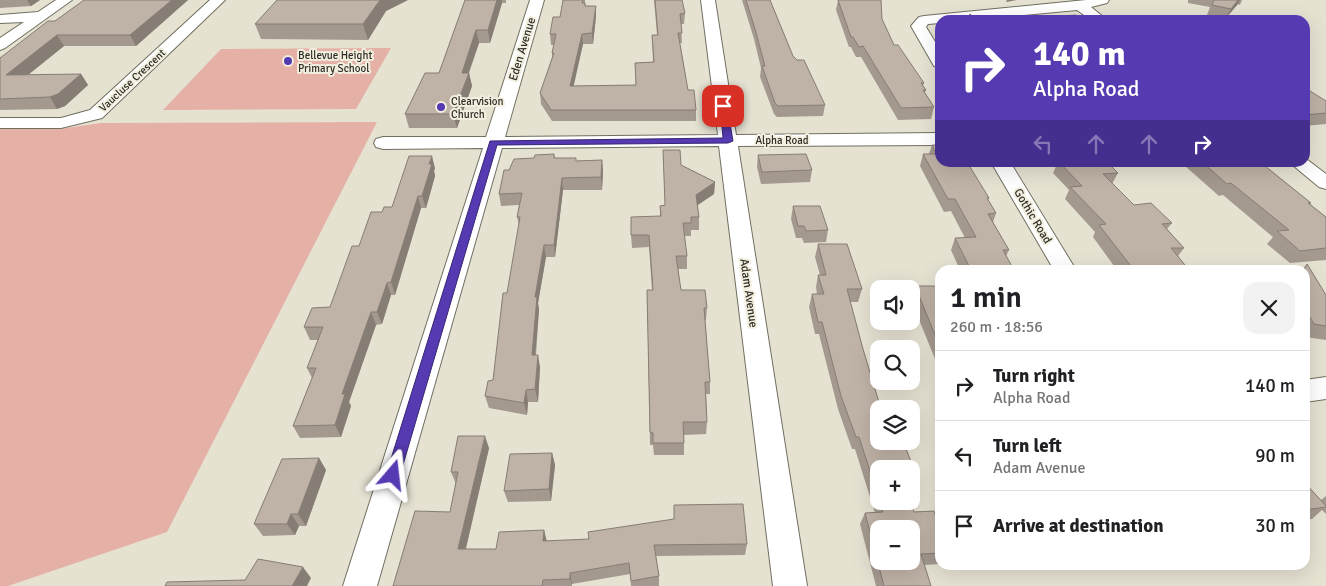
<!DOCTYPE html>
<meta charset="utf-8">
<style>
body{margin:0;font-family:Signika,sans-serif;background:#f2f2f2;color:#202124;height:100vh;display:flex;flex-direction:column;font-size:19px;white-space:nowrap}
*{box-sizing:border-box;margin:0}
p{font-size:16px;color:#757577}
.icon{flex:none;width:28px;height:28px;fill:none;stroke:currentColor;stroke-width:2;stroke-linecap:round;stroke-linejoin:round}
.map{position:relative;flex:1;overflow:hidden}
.side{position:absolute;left:935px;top:265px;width:375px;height:305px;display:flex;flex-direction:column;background:#fff;border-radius:15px;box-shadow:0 5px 20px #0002}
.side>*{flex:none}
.guide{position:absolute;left:935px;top:15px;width:375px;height:152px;border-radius:15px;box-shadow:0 5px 20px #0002;background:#563ab2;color:#fff;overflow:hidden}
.tools{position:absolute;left:870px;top:280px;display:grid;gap:10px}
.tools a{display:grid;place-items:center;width:50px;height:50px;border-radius:10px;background:#fff;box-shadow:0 5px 20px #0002;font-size:25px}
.pin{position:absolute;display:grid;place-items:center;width:42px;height:42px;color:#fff;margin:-21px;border-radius:10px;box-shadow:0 2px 8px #0006}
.me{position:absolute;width:55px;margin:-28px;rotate:17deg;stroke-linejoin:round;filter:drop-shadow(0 0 4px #0008)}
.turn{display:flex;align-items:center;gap:18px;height:105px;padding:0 15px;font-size:22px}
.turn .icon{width:65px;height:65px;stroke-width:2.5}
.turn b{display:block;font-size:35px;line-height:42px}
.lanes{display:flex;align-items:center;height:48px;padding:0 15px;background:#0003;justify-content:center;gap:25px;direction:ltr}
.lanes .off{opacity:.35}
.round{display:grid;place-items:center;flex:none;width:52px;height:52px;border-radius:15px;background:#f2f2f2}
.headline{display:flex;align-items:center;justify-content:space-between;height:85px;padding:0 15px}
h1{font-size:30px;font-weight:600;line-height:38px}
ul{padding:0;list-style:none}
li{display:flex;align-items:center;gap:15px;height:70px;padding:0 15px;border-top:1px solid #e0e0e0}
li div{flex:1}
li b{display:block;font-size:19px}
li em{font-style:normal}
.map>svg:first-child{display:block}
.green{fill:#e5b1a7}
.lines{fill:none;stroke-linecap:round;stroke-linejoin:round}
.minor-casing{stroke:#716f60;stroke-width:2}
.minor{fill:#fff;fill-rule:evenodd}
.wall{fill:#a4998f;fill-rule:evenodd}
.shaded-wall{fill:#867d74}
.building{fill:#bfb2a6;stroke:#867d74;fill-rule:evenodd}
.route{fill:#563ab2;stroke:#382674}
.poi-dot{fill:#563ab2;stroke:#f2efdf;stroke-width:2}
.labels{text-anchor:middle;stroke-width:4;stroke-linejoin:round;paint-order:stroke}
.far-poi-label{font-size:11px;fill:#2f2d27;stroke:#f2efdf;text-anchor:start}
.far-street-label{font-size:11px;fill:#2f2d27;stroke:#f2efdf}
.street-label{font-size:12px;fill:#2f2d27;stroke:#f2efdf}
</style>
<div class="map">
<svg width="1326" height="586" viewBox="0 0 1326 586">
<rect width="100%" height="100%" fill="#e5e2d2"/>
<g class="green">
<path d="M391,48l-35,61 -193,1 58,-61z"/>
<path d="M377,122l-210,410 -159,54h-8v-458h66l35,-5z"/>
</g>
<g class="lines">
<g class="minor-casing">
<g id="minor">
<path d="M56,0h16l-67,48 -5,2v-12l24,-16 -24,1v-8l38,-3z"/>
<path d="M210,0h15l-123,118 -41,10h-61v-10h61l29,-8z"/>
<path d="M530,0h14l-39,137 213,-2 -17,-135h14l21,135 204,-2v12l-202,1 69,440h-34l-54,-440 -217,2 -125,438h-34l140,-438 -100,1 -7,-2 -2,-4 2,-4 7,-2h103z"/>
<path d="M1086,0h23l-2,3 -16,4 16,13h-16l-14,-10 -105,10h-32v3l-12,1 -2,3 14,23v18l-6,-2 -23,-40 8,-9 5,-1z"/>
<path d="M1305,158l21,16v15l-7,-2 -30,-25h16z"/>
<path d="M991,162h19l66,108h-22z"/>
<path d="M1326,377v22l-21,3v-22z"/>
</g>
</g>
<use href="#minor" class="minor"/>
</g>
<g class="wall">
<path d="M0,0h40l-9,6 -31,2z"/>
<path d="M84,0h104l-52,46h-72l-36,29 53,-1 7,11 -23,21 -8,3 -57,1v-52l55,-37z"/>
<path d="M408,0l-22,11 -18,29 -107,-1 -6,-15z"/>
<path d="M465,0h41v3h-4l-12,40h-11l-10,30 3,13 -15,42h-48l-4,-14 34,-41z"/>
<path d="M563,0h22v3l1,3h10v10l-3,28h-10l-10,42 63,-1 -1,-22 18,-1 -1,-27h5l-3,-35h28l3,13 -1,11h-3l1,19h-2l8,47 8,20v11h-144l-11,-17 -1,-11 12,-35v-5l2,-8h-3l-1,-11 10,-17z"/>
<path d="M742,0h28l23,56 32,49 -2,11 -46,1 -3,-3 -14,-37 1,-9 -7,-29z"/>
<path d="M838,0l44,19 12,26 30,38 -1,3 3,4 -1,3 9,14 -3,12 -33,1 -37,-63h-5l-5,-10h-2l-13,-37z"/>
<path d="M1188,0h54l-2,5 -2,-1 -13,15 -16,-3 4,4h-7l2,-4 -1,-1 3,-8 -22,-4z"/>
<path d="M1305,92l21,9v23l-21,2z"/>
<path d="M932,145l57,53 -1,2 8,13 -3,9 16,28 -3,6 8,14h-54l-9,-20 4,-12h10l-14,-27 -7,1 -24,-46 3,-12h6z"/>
<path d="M663,150l18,15 34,17 -1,12 -17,11 2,12v13h-8v6h-7l3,20v13h-9l3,21 26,18 -1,12h-1l5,62v12h-4l1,28 -1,12 -22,1v20h-30l-1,-10h-3l-3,-155h5l-3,-43 -17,1 -1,-13 29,-19v-10l5,-1z"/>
<path d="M554,154l1,4 21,3 26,-1 1,12 -1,18h-39l-8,67h-9l-8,46 1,7 -3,45 4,12 -2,35h-10l-1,13 -38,-7 -4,-12 8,-16 26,-155 -2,-8 2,-12 -18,1 -2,-12 10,-24 25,-12z"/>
<path d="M758,155l54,15 -2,12 -49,2 -4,-17z"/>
<path d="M1058,162h49l11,11 -6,11 22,21 38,18 -5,6 17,19 -6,8 11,14h-72l-24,-33 2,-5 -30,-33 4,-9 -16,-17z"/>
<path d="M1187,162h73l51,41 -1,1 16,13v43l-36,3 -23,-19 6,-7 -50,-42 -4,1 -34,-30z"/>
<path d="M435,168l-1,3 1,5 -9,32h-5l-26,87h-4l-9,29 -6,1 -27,77 2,4 -10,31 -41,1 -7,-12 19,-48 -5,-10 11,-28h-8l-6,-13 26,-20 29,-61 23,-34 10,-5z"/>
<path d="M793,206l35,24 -2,12 -22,1 -2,-5h-6l-5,-19z"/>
<path d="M818,244h29l15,45 -4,13h-8l13,47 18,60h-2v32h24l12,31 -4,8v-11h-32v32h32l3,11 20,-1 6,17v36l-16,1 7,21h-55l-16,-62 5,-11h10l-20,-64h-3l-14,-40 -19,-75h-4l-6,-27 3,-13h5l-1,-7 2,-12h2l-5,-18zM879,529h32v32h-32z"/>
<path d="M1307,264l19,31v45l-21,-3v-67h-3z"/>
<path d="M915,286h25v85l-29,-71v-3z"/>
<path d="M489,448l-23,101h30l48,-19 2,11 201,3 -2,11 -89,1 3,20v10h-28l-1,-12 -58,10v2h-179l57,-74 6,-28 -5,-12z"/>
<path d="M552,453l3,12 -4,36 -43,1 -4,-11z"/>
<path d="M319,458l7,12 -20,56h-7l-4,9 -32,1 -9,-12z"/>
<path d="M1305,483l16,17 5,-4v18l-4,-4 -10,9 -7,1z"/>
</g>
<g class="shaded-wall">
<path d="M27,0h13l-9,6z"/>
<path d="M172,0h16l-52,46 -6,-11z"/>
<path d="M380,0h28l-22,11 -18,29 -5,-16z"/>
<path d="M497,0h5v3l-12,40 -2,-13z"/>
<path d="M1007,0h10l-11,2z"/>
<path d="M1238,0h2l-2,4 -13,15 6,-10z"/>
<path d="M596,6v10l-3,28 -1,-11z"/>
<path d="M476,30l3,13 -14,40 4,-10 3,13 -15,42 -4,-14 9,-41z"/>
<path d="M582,34l1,10 -12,54 -1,-12z"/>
<path d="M57,35l7,11 -50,40 -8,-11z"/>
<path d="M81,74l7,11 -23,21 -8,3 -7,-12z"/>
<path d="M432,156l3,12 -1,3 1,5 -9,32 -4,-12 7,-32z"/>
<path d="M602,160l1,12 -1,18 -1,-13z"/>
<path d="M562,178l1,12 -8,67 -1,-12z"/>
<path d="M715,182l-1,12 -19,13 1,-12z"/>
<path d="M418,196l3,12 -26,87 -4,-13z"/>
<path d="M544,245l2,12 -8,46 1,7 -5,58 -2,-13 3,-58z"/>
<path d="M387,283l4,12 -9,29 -5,-12z"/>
<path d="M371,312l5,13 -27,77 2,4 -10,31 -6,-12 7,-31z"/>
<path d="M538,355l2,12 -2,35 -3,-13z"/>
<path d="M526,390l2,12 -1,13 -3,-12z"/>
<path d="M485,436l4,12 -26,112 -5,-11z"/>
<path d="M552,453l3,12 -4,36 -2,-12z"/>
<path d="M319,458l7,12 -20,56 -8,-12z"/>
<path d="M291,514l8,12 -4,9 -8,-11z"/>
<path d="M544,530l3,12 -4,-1z"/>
<path d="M303,567l8,11 -4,8h-15z"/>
<path d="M570,573l2,11v2l-2,-7z"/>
</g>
<g class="building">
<path d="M84,0h88l-42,35h-73l-51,40 75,-1 -23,20 -8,3 -50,2v-41l48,-37h7z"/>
<path d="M277,0h103l-17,24h-108z"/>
<path d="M465,0h32l-9,30h-12l-14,43h7l-16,41h-48l20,-41h14z"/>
<path d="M563,0h20l-1,3h3v3h11l-4,27 -10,1 -12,52 66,-1 -1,-22 19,-1 -2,-27h6l-3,-35h27l3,13 -5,1 2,19h-4l10,57h6l2,20h-145l-11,-17 14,-40h-2l4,-19h-6l3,-17h7z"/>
<path d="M746,0h24l23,56 4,4h7l21,45 -47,1 -3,-3 -13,-37h3l-10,-37z"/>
<path d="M838,0h43l1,19 12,26h4l26,38h-3l5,7h-3l11,17 -33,1 -38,-62 -4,1 -6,-10h-2z"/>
<path d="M1214,0h24l-7,9 -19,-4z"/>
<path d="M970,14l7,6h-13z"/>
<path d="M1076,15l7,5h-39l-4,-3z"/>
<path d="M1208,15l5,5h-7z"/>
<path d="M1310,91l16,10v12l-21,2v-23z"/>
<path d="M932,145h8v17h27l22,36h-2l9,15 -8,1 21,36h-6l11,20h-43l-16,-32 21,-1 -21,-38h-7l-25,-45h13z"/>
<path d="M663,150h17l1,15 34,17 -19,13 3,22h-8v6h-8l4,33h-11l5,34h24l2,18h-3l6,74h-5l2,40h-24l1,21h-31v-10l-3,-1 -3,-142h6l-4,-55h-18v-18l30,-1 -1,-10 5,-1z"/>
<path d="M554,154v4h22v3l26,-1 -1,17 -39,1 -8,67h-10l-9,52h2l-5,58h6l-3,34 -9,1 -2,13 -39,-7 3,-15 5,-1 10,-87h4l13,-76h-3l5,-24 -23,1 5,-24h5l5,-11 20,-1 1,-3z"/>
<path d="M806,154l6,16 -50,2 -4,-17z"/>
<path d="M409,156h23l-3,8h3l-10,32h-4l-27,86 -4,1 -10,29h-6l-29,82h3l-10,31 -42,1 23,-58h-9l16,-41h-19l8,-19 18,-1 22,-61h7l12,-34h11l2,-5h8z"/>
<path d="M1059,162h48l11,11 -15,1 31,31 17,-2 21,20 -10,1 22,24h-13l18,22h-55l-35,-45 7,-1 -36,-37 12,-1z"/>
<path d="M1202,162h58l51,41h-3l18,14v31l-26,3 -23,-20 12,-1 -58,-47 -4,1z"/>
<path d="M793,206h27l8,24 -22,1 -2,-5h-6z"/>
<path d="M818,244h29l15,45h-15l16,60 18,60h-2v32h24l12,31h-4v-3h-32v30l-20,-62h-3l-15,-41 -19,-74h-4l-6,-28h12l-6,-19h8z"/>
<path d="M1307,264l19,31v31l-12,-2 -9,-15v-39h-1z"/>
<path d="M915,286h25v61z"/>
<path d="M458,436h27l-27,113h38l3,-17 45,-2 -1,11 46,-2 -1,-7 86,-13v-14l69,-1 4,40 -93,1 5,31 -28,5 -2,-18 -59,10v6l-27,1 -1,6h-149l22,-75 35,1 8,-40h-7z"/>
<path d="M552,453l-3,36 -45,2 6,-37z"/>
<path d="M319,458l-21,56h-7l-4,10h-33l28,-65z"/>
<path d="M1305,483l21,23v1l-21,3z"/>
<path d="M879,501h32l3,11 20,-1 6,17v25l-19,1 10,32h-47l-19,-73 18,-1zM879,529h32v32h-32z"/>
<path d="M258,559l45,8 -11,19h-127l2,-4 78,-2z"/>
</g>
<path class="route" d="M720,104l7,2 6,35 -5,2 -231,2 -97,330 -2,5 -5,1 -5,-1 -2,-5 104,-334 233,-3z"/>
<g class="poi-dot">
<circle cx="288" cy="61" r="5"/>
<circle cx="441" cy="107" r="5"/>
</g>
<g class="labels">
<g class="far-poi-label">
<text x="298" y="59">Bellevue Height<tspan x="298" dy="13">Primary School</tspan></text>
<text x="451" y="105">Clearvision<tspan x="451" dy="13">Church</tspan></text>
</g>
<g class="far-street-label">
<text transform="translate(132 80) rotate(-43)" y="4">Vaucluse Crescent</text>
<text x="782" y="144">Alpha Road</text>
</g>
<g class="street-label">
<text transform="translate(522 49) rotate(-73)" y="4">Eden Avenue</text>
<text transform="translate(1033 216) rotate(59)" y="4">Gothic Road</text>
<text transform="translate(749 293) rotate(82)" y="4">Adam Avenue</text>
</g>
</g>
</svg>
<div class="tools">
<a><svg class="icon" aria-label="sound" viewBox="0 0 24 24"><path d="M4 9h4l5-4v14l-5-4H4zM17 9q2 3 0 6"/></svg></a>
<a><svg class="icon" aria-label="search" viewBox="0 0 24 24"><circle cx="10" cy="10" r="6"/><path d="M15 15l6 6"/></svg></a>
<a><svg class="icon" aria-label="layers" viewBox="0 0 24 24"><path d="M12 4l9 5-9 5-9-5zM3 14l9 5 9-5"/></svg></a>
<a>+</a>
<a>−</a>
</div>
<div class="pin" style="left:723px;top:106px;background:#d93025"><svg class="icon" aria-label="arrive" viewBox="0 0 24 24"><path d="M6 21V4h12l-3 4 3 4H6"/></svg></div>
<svg class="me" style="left:393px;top:475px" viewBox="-20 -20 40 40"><path d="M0-17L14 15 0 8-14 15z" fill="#563ab2" stroke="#fff" stroke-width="4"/></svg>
<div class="guide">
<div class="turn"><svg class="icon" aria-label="right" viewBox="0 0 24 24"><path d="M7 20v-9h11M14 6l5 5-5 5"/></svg><div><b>140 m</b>Alpha Road</div></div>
<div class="lanes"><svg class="icon off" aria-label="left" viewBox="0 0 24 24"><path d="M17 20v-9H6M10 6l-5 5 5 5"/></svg><svg class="icon off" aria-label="ahead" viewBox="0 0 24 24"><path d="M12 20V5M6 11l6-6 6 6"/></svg><svg class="icon off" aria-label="ahead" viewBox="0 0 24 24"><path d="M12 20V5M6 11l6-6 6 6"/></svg><svg class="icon" aria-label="right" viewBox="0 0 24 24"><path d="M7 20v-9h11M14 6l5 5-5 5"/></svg></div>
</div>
<section class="side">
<div class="headline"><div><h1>1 min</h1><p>260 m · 18:56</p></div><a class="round"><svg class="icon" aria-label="close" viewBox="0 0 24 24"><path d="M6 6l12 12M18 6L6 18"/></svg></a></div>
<ul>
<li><svg class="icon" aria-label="right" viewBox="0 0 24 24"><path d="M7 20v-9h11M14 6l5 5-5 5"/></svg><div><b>Turn right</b><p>Alpha Road</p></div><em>140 m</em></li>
<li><svg class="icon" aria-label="left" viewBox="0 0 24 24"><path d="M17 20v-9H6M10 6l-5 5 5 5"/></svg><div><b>Turn left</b><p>Adam Avenue</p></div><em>90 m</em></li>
<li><svg class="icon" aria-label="arrive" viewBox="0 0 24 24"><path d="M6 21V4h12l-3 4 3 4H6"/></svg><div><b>Arrive at destination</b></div><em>30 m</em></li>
</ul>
</section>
</div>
